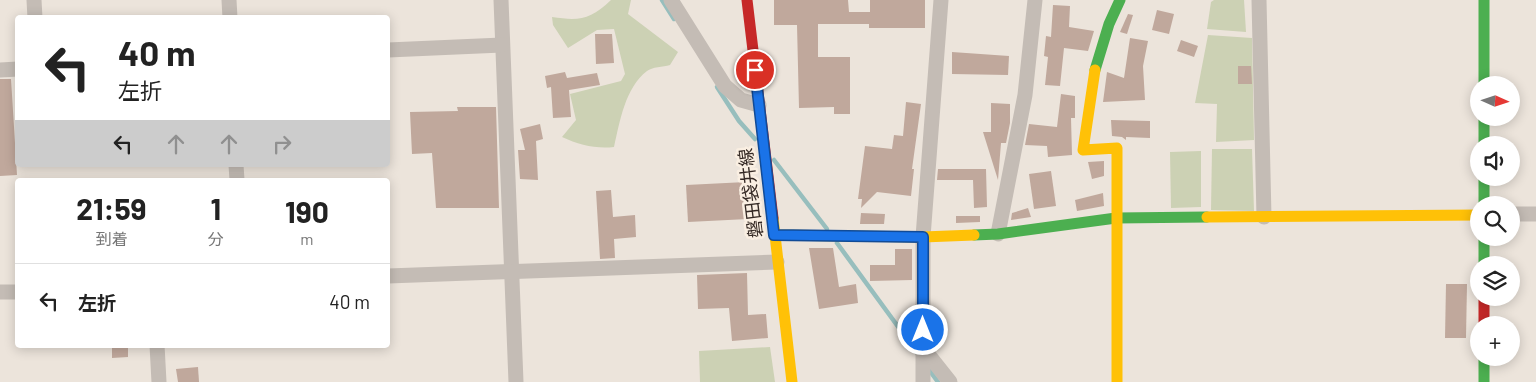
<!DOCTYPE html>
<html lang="ja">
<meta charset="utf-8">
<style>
body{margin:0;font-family:Barlow,"Noto Sans JP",sans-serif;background:#f2f2f2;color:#222;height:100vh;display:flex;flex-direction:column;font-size:19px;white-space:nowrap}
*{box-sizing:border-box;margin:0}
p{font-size:16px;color:#767676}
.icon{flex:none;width:28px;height:28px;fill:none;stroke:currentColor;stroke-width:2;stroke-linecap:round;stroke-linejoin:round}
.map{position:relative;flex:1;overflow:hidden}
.drawer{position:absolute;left:15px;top:178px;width:375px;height:170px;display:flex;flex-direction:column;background:#fff;border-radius:5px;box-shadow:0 2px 12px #0003}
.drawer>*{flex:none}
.guide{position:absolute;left:15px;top:15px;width:375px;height:152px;border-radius:5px;box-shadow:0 2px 12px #0003;background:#fff;color:#222;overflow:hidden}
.needle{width:32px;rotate:93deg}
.controls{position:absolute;left:1470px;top:76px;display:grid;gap:10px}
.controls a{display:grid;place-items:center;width:50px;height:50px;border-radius:50%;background:#fff;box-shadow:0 2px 12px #0003;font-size:25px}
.pin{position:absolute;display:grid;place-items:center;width:42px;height:42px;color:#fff;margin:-21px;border:2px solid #fff;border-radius:50%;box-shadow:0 1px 5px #0007}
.me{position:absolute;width:55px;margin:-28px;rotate:0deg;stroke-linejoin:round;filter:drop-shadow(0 0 4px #0008)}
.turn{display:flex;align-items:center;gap:18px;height:105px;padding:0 20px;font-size:22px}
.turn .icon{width:65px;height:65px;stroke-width:2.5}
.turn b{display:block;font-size:35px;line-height:42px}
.lanes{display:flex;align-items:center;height:48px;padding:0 20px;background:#0003;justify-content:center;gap:25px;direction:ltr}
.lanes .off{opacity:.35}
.eta{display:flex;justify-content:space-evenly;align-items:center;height:85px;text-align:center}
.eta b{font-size:30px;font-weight:700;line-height:35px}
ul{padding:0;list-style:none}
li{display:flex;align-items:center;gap:15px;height:75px;padding:0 20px;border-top:1px solid #e0e0e0}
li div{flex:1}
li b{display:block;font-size:19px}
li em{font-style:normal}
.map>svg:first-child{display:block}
.green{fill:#ccd1b4}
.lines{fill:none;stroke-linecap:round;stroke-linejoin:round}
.stream{stroke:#97bebd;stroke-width:4.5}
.building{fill:#c0a89c}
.street{stroke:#c4bcb5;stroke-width:15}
.fast{stroke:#4caf50;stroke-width:11}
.slow{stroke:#ffc107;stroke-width:11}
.jam{stroke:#c62828;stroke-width:11}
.route-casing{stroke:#114b97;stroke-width:12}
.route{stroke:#1a73e8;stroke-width:9}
.labels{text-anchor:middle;stroke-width:5;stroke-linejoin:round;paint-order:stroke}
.street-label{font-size:18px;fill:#342924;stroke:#faefe2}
</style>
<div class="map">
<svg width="1536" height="382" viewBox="0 0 1536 382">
<rect width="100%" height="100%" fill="#ece4db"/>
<g class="green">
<path d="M611,0h20l-3,14 50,38 -8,13c-7,2 -18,2 -23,6 -22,17 -27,50 -33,76 -18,2 -35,-2 -52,-10l14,-17 -6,-26 51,-13 4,-7 -11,-45 -17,1 -29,18 -15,-23 -1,-8c27,4 38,3 59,-17z"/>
<path d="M1214,0h30l2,32 -39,-3 4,-27z"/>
<path d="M1208,35l44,3 2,102 -38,2 1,-38 -22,-1z"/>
<path d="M1212,149h40l2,62 -43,-1z"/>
<path d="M1201,151v56l-30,1 -1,-56z"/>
<path d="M770,347l5,35h-75l-1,-31z"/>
</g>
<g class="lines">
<g class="stream">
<path d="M662,0l12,19"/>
<path d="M717,87l22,34 16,18"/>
<path d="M774,160l53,69"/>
<path d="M837,243l81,111"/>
<path d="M927,367l11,15"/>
</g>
</g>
<g class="building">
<path d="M774,0h74l1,12h21v-12h55v28h-56v-4h-51v33h32v57h-16v-7l-35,1 -2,-83h-23z"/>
<path d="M1053,5l17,1 -1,21 25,4 -6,20 -24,-3 -4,38 -15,-1 3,-28 -4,-1 2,-20 5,1z"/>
<path d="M1157,10l17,4 -5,20 -17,-4z"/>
<path d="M1128,14l5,1 -6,19 -7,-2z"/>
<path d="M595,34h17l2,29 -18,1z"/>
<path d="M1130,38l18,3 -5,25 2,34 -42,2 4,-30 17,6z"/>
<path d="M1181,40l17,6 -4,11 -17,-6z"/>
<path d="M952,52l57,4 -1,19 -56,-1z"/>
<path d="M1238,66h13l1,18h-14z"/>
<path d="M565,72l2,6 30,-5 3,12 -31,5 2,27 -18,1 -2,-31 -4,1 -2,-12z"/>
<path d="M0,79h11l6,96 -17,1z"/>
<path d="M1061,94l14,2v22h-4l1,37 -24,2 -1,-11 -22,-1 4,-21 28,3z"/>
<path d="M906,102l15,2 -9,65h2l-3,27 -34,-4 -16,16 1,-9h-4l7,-53 27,3 2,-14 9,1z"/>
<path d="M991,103l19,1v19l-4,20h-5l-3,37 -15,-48h8z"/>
<path d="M457,107h39l3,101h-63l-4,-55 -20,1 -2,-42 48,-1z"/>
<path d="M1111,120l39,1v17l-24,-1v3l-4,-3 -10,-1z"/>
<path d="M540,124l3,15 -7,2 2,39 -18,-1 -2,-29h7l-5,-21z"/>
<path d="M1104,161v15l-12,3 -4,-17z"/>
<path d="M938,169h48l1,38 -13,1 -1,-28h-36z"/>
<path d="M1051,171l5,35 -22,3 -5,-35z"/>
<path d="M746,182l2,37 -60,3 -2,-37z"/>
<path d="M611,190l2,27 22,-2 1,22 -22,2 1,19 -15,1 -4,-68z"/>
<path d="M1103,193l1,13 -27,5 -2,-11z"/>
<path d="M1028,208l3,9 -20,3 1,-7z"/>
<path d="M861,213l24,1 -1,10h-24z"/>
<path d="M956,216h24v6l-24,1z"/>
<path d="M809,248h24l6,39 17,-3 2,19 -39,6z"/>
<path d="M895,249h17v31l-42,1v-16h25z"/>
<path d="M747,273l1,42 18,-1 2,24 -36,3 -3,-33 -31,1 -1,-34z"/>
<path d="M1446,284h21l-1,54h-21z"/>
<path d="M112,345h16v12l-16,1z"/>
<path d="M198,367l1,15h-21l-2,-13z"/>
</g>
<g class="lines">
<g class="street">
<path d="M34,0l1,18"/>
<path d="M229,0l1,18"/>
<path d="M501,0l15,382"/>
<path d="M671,0l54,86 16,14 18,5"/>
<path d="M1259,0l5,217"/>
<path d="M388,50l114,-5"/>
<path d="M0,70l18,-1"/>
<path d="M236,165l1,15"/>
<path d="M1511,214h25"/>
<path d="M998,234l27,-139 10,-95"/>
<path d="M388,276l389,-14"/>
<path d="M0,292h18"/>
<path d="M157,345l2,37"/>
<path d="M923,348l27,34"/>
<path d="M923,382v-145l18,-237"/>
</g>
<g class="fast">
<path d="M1484,0v85"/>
<path d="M1095,70l14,-46 11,-24"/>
<path d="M1484,118v27"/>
<path d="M1484,178v27"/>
<path d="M974,235l24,-1 118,-16 91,-1"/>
<path d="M1484,238v27"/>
<path d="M1484,358v24"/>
</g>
<g class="slow">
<path d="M1095,70l-12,80 34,-2v234"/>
<path d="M1207,217l272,-2"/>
<path d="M773,218l19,164"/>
<path d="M774,235l149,2 51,-2"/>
</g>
<g class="jam">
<path d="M747,0l26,218"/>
<path d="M1484,298v27"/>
</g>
</g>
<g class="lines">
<g class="route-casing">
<path id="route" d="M755,70l19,165 149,2v93"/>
</g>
<use href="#route" class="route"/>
</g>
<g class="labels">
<g class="street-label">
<text transform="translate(751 193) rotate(-97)" y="6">磐田袋井線</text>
</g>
</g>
</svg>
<div class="controls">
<a><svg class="needle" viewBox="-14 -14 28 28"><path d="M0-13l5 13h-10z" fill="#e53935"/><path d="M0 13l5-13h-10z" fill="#767676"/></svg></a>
<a><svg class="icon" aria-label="sound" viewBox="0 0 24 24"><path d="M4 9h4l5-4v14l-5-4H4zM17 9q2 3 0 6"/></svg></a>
<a><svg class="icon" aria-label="search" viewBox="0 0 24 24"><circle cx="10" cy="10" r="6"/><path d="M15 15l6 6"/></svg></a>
<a><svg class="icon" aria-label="layers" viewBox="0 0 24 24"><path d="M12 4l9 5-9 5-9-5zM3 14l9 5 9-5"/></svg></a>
<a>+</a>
</div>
<div class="pin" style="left:755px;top:70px;background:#d93025"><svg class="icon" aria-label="arrive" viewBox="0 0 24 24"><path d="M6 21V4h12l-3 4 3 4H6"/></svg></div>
<svg class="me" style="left:923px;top:330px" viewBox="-20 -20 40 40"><circle r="17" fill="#1a73e8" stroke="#fff" stroke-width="3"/><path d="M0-11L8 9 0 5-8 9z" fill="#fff"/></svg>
<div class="guide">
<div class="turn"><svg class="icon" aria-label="left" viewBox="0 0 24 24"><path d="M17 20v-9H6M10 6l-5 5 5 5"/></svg><div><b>40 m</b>左折</div></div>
<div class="lanes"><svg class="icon" aria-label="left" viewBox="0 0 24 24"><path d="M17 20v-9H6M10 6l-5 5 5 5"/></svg><svg class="icon off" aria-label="ahead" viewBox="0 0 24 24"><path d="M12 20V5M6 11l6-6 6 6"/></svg><svg class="icon off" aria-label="ahead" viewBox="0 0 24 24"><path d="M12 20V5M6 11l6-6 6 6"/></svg><svg class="icon off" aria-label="right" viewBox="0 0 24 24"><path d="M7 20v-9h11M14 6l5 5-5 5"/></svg></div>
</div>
<section class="drawer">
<div class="eta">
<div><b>21:59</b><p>到着</p></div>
<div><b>1</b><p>分</p></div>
<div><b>190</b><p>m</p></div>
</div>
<ul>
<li><svg class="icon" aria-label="left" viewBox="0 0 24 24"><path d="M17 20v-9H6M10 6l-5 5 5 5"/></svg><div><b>左折</b></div><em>40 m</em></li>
</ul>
</section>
</div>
